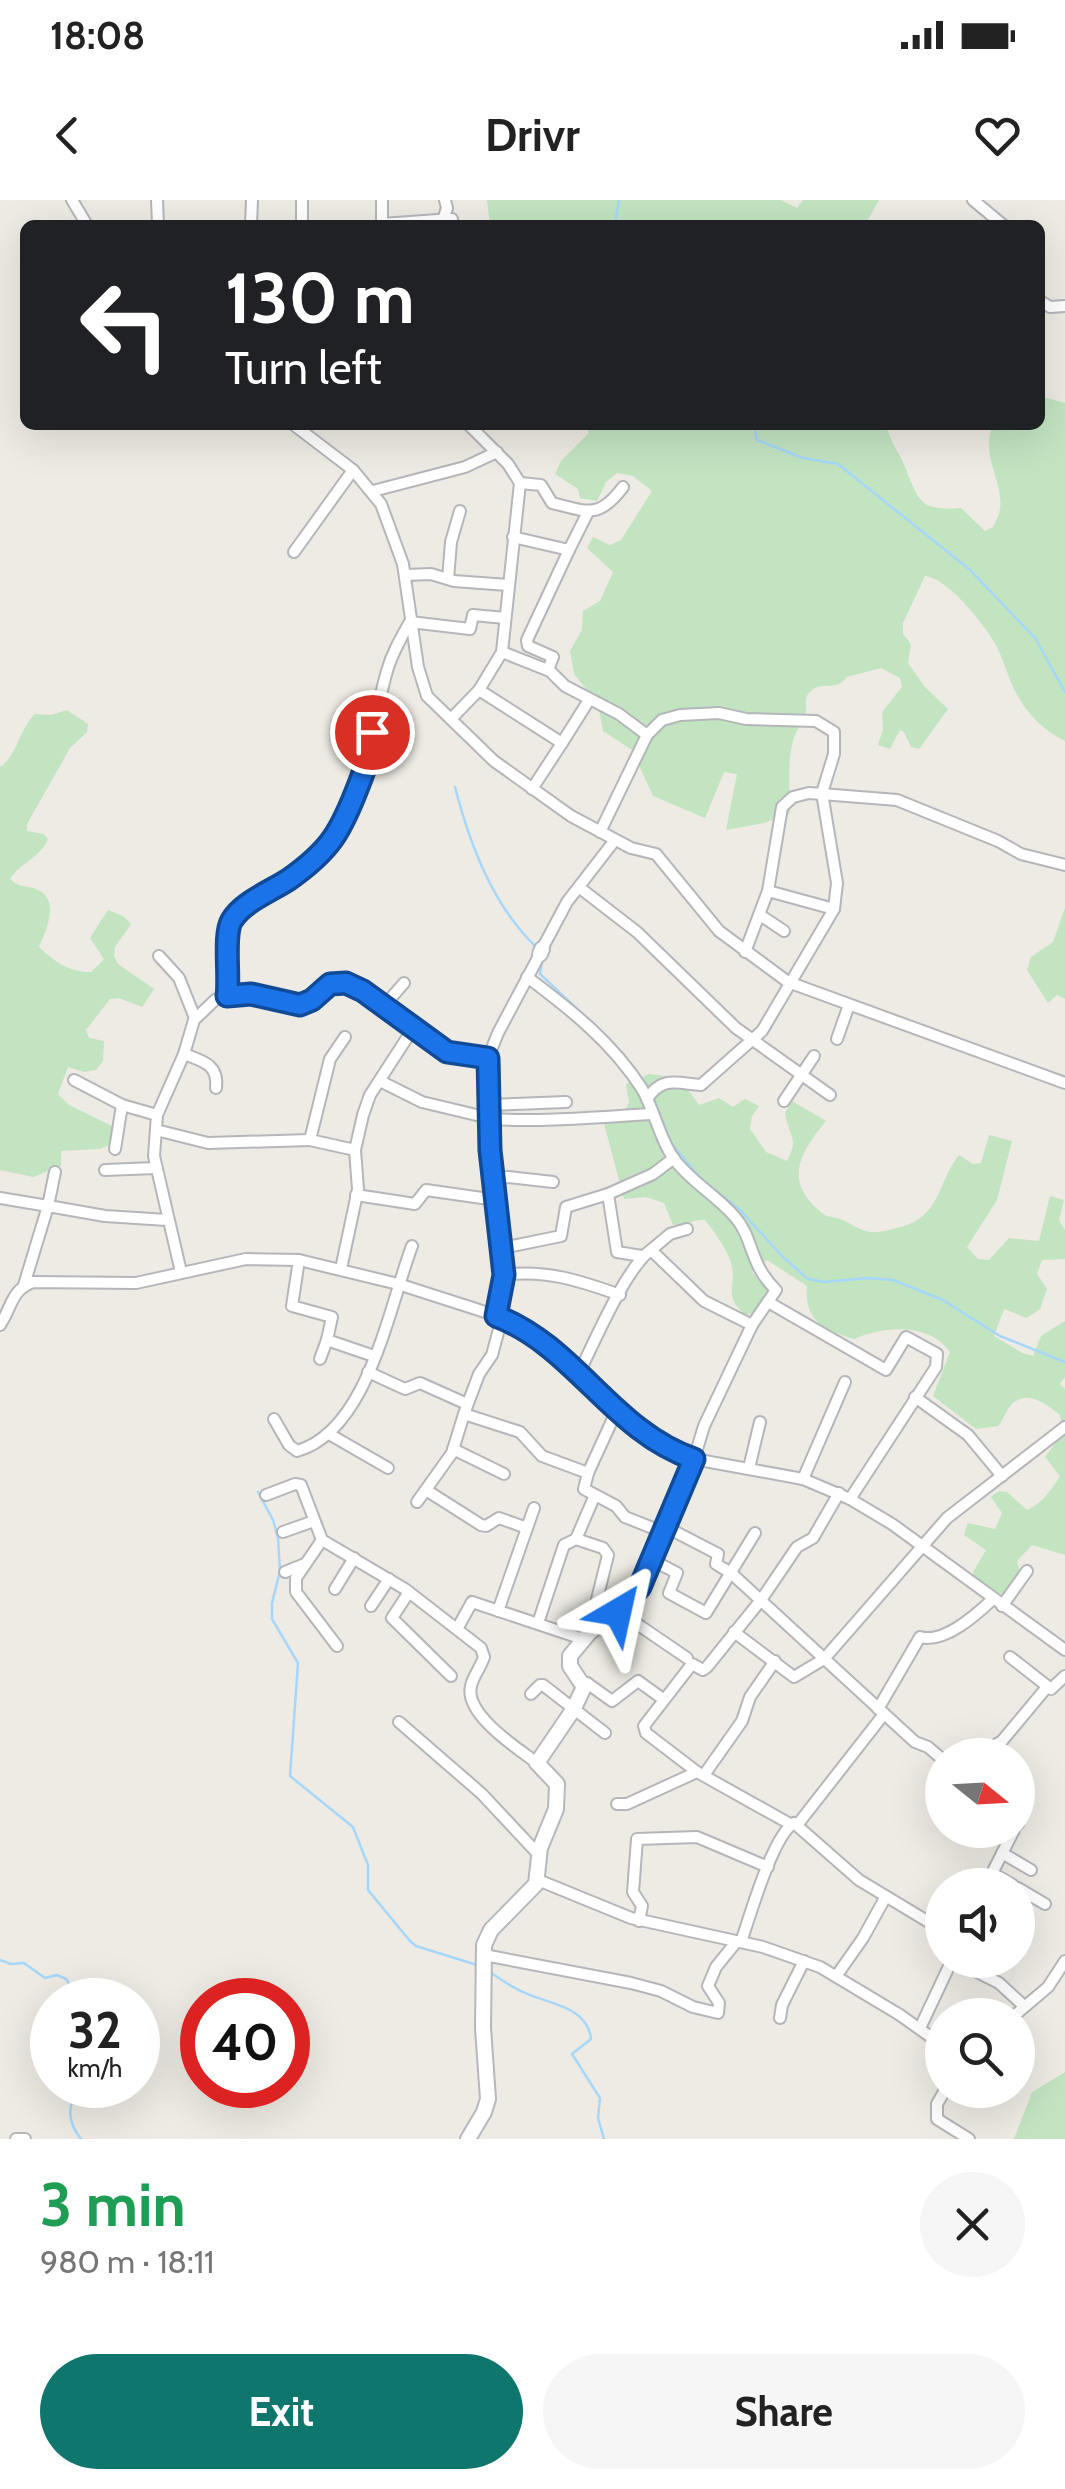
<!DOCTYPE html>
<meta charset="utf-8">
<style>
body{margin:0;font-family:Cabin,sans-serif;background:#f6f6f6;color:#222;height:100vh;display:flex;flex-direction:column;font-size:38px;white-space:nowrap}
*{box-sizing:border-box;margin:0}
p{font-size:32px;color:#767676}
.icon{flex:none;width:55px;height:55px;fill:none;stroke:currentColor;stroke-width:2;stroke-linecap:round;stroke-linejoin:round}
.map{position:relative;height:1939px;overflow:hidden}
.details{display:flex;flex-direction:column;background:#fff;flex:1}
.details>*{flex:none}
.hud{position:absolute;left:20px;top:20px;width:1025px;height:210px;border-radius:15px;box-shadow:0 10px 40px #0002;background:#202124;color:#fff;overflow:hidden}
.needle{width:65px;rotate:108deg}
.buttons{position:absolute;left:925px;top:1538px;display:grid;gap:20px}
.buttons a{display:grid;place-items:center;width:110px;height:110px;border-radius:50%;background:#fff;box-shadow:0 10px 40px #0002;font-size:50px}
.speed{position:absolute;left:30px;top:1778px;display:flex;gap:20px;font-size:50px;font-weight:700;text-align:center}
.speed>*{display:grid;place-content:center;width:130px;height:130px;border-radius:50%;background:#fff;box-shadow:0 10px 40px #0002;line-height:1}
.speed small{font-size:25px;font-weight:400}
.speed .limit{border:15px solid #d22;background:#fff;color:#111}
.pin{position:absolute;display:grid;place-items:center;width:85px;height:85px;color:#fff;margin:-42px;border:5px solid #fff;border-radius:50%;box-shadow:0 2px 10px #0007}
.me{position:absolute;width:110px;margin:-55px;rotate:36deg;stroke-linejoin:round;filter:drop-shadow(0 0 8px #0008)}
.turn{display:flex;align-items:center;gap:35px;height:210px;padding:0 40px;font-size:45px}
.turn .icon{width:130px;height:130px;stroke-width:2.5}
.turn b{display:block;font-size:70px;line-height:85px}
.round{display:grid;place-items:center;flex:none;width:105px;height:105px;border-radius:52px;background:#f6f6f6}
.overview{display:flex;align-items:center;justify-content:space-between;height:170px;padding:0 40px}
h1{font-size:60px;font-weight:800;line-height:75px;color:#1e9e55}
.cta{display:flex;gap:20px;margin-top:auto;padding:20px 40px}
.cta a{flex:1;height:115px;border-radius:60px;background:#0f766e;color:#fff;font-size:40px;font-weight:800;line-height:115px;text-align:center}
.cta a+a{background:#f6f6f6;color:#222}
.status{display:flex;justify-content:space-between;align-items:center;height:70px;padding:0 50px;background:#fff;direction:ltr}
.status svg{height:28px;fill:currentColor}
header{display:flex;justify-content:space-between;align-items:center;height:130px;padding:0 40px;background:#fff;font-size:45px;font-weight:800}
.map>svg:first-child{display:block}
.green{fill:#c2e4c1}
.lines{fill:none;stroke-linecap:round;stroke-linejoin:round}
.stream{stroke:#a6d7fb;stroke-width:2.5}
.street-casing{stroke:#b4b6ba;stroke-width:14}
.secondary-casing{stroke:#b5b8bd;stroke-width:18}
.street{stroke:#fff;stroke-width:10}
.secondary{stroke:#fff;stroke-width:14}
.route-casing{stroke:#114b97;stroke-width:25}
.route{stroke:#1a73e8;stroke-width:18}
</style>
<div class="status"><b>18:08</b><svg viewBox="0 0 49 12"><path d="M0 12V9h3v3zM5 12V6h3v6zM10 12V3h3v9zM15 12V0h3v12zM26 1h20v11H26zM47 4h2v5h-2z"/></svg></div>
<header><svg class="icon" aria-label="back" viewBox="0 0 24 24"><path d="M15 5l-7 7 7 7"/></svg>Drivr<svg class="icon" aria-label="heart" viewBox="0 0 24 24"><path d="M12 20l-8-8c-3-5 5-10 8-4 3-6 11-1 8 4z"/></svg></header>
<div class="map">
<svg width="1065" height="1939" viewBox="0 0 1065 1939">
<rect width="100%" height="100%" fill="#edebe3"/>
<g class="green">
<path d="M487,0h294l16,8 6,-8h76l-14,25h-375z"/>
<path d="M1040,196l25,7v338c-20,-10 -35,-24 -46,-43 -10,-16 -14,-35 -22,-51 -11,-21 -49,-69 -72,-71l-22,47v11l8,10 -3,19 16,23 24,23 -29,40 -8,-2 -7,-15 -4,-2 -10,19 -12,-4 5,-16 -1,-17 20,-25 -2,-9 -19,-10 -34,9c-11,15 -23,4 -35,13 -9,7 -5,13 -6,22 -2,10 -11,19 -13,29 -6,23 -3,49 -3,72l-26,10 -38,7 11,-56 -13,-2 -19,46 -52,-22 -21,-46 -29,-19 -5,-27 -24,-30 -4,-23 12,-21 1,-19 17,-10 13,-29 -26,-24 6,-11 17,8 11,-5 31,-49 -19,-15 -16,-3 -11,9 -9,19 -17,-3 -2,-9 -23,-15 6,-13 28,-28 -5,-8 298,1 6,5c4,14 12,23 17,36 14,35 15,44 56,41l24,23 8,-4c23,-36 -16,-64 0,-102h47z"/>
<path d="M67,510l21,14 -1,8 -17,16 -43,76v7l17,3 4,5c-8,19 -26,22 -38,40 8,8 12,6 23,9 29,9 14,39 6,59 16,15 30,25 52,25l13,-13 -14,-21 18,-28 15,6 8,8 -16,23 -1,9 4,8 36,25 -12,18 -23,-9 -9,1 -24,31 3,8 15,3 -1,20 -7,9 -12,2 -16,-5 -10,27 11,11 43,21 2,7 -4,12 -11,4 -38,2v15l-28,11 -33,-7v-403c18,-12 19,-38 35,-53l16,1z"/>
<path d="M1065,708v91l-8,-4 -9,8 -21,-33 4,-13 22,-15z"/>
<path d="M649,874c26,2 36,9 50,31l20,-7 14,9 12,-8 14,7 -7,10 -2,13 16,23 21,9c13,-24 1,-25 -2,-48l7,-12 34,20c-29,36 -43,62 0,95 22,2 27,13 44,16 12,1 21,-3 31,-5 40,-11 36,-44 58,-72l14,9 8,-1 8,-28 23,6 -15,59 -30,47 11,12 11,1 20,-22 30,3 11,-45 14,4 -5,20 6,10v29l-23,1 -5,14 10,15 -7,20 -13,9 -23,-9 -10,27 28,17 11,3 8,-20 24,-15v56l-5,7 5,5v166l-33,-10 -15,16 3,12 -17,22 -27,-14 -3,-9 13,-22 -22,-15 4,-12 27,6 7,-16 -11,-16 8,-6 8,1 20,18c16,-7 24,-20 33,-34l-15,-19 18,-24 -3,-18c-13,-10 -32,-26 -48,-11 -6,6 -8,15 -14,22l-22,3 -43,-33 17,-44c-21,-30 -66,-26 -96,-13 -31,-9 -50,-19 -47,-53l-40,-26 -15,12 17,19 -12,20 -11,4c-25,-20 -8,-28 -15,-52 -5,-16 -16,-30 -26,-43 -13,-1 -20,6 -32,5l-9,-22 -18,-6 -22,2 -23,-87 24,-1 4,-9 -3,-18z"/>
<path d="M1065,1872v67h-51l18,-47z"/>
</g>
<g class="lines">
<g class="stream">
<path d="M615,25l4,-25"/>
<path d="M754,225l3,15 46,18 35,6 131,105 66,69 30,54"/>
<path d="M455,587c15,58 38,119 82,161"/>
<path d="M542,762l-2,12 51,48"/>
<path d="M624,856l26,33"/>
<path d="M653,897l18,46 30,36 38,30 44,48 25,22 16,3 44,-4 25,2 50,20 57,36 65,26"/>
<path d="M258,1292l15,28 5,18 2,33 -8,32v16l26,44 -8,113 63,51 15,38v25l42,51 6,5 61,19"/>
<path d="M0,1760l11,4 13,-1 21,15 12,-3 9,4 14,21"/>
<path d="M488,1771c11,7 23,16 35,21 24,12 64,13 68,47l-19,15 28,44 -2,20 6,21"/>
<path d="M79,1885c-11,21 -13,35 2,54"/>
</g>
<g class="street-casing">
<g id="street">
<path d="M72,0l15,25"/>
<path d="M157,0l1,25"/>
<path d="M382,0v25"/>
<path d="M973,0l30,25"/>
<path d="M443,20l4,-12 -2,-8"/>
<path d="M382,24l70,-5"/>
<path d="M251,25l1,-25"/>
<path d="M302,25v-25"/>
<path d="M1040,101l10,6 15,-1"/>
<path d="M294,225l59,45 28,34 22,60 15,103 9,29 67,65 77,55 60,32 25,6 63,77 69,51 277,101"/>
<path d="M520,283l21,2 11,18c36,9 47,16 71,-16"/>
<path d="M373,291l92,-24 32,-15"/>
<path d="M513,337l56,13 -42,90 1,6 25,11 -5,13"/>
<path d="M569,350l19,-38"/>
<path d="M294,352l59,-82"/>
<path d="M405,375l26,-1 23,7 54,4"/>
<path d="M448,379l3,-37 9,-31"/>
<path d="M502,452l48,19 15,15 54,28 28,21"/>
<path d="M479,490l83,53 -30,46"/>
<path d="M451,519l28,-29 23,-38 18,-169 -12,-19 -39,-39"/>
<path d="M562,543l27,-43"/>
<path d="M600,632l47,-97 15,-15 18,-5 39,-2 27,6 70,2 18,11v22l-12,39 15,90 -3,26 -72,122 -61,54c-25,-2 -39,-9 -54,14"/>
<path d="M580,688l57,44 99,96 94,67"/>
<path d="M768,691l66,18"/>
<path d="M760,715l24,16"/>
<path d="M542,749l25,-47 48,-62"/>
<path d="M745,752l23,-61 14,-84 11,-10 16,-4 88,7 101,41 23,13 44,11"/>
<path d="M159,756l20,22 16,40"/>
<path d="M527,777c43,32 86,66 115,112 13,22 17,49 32,70 17,23 42,36 61,58 19,22 14,47 41,73l-24,35"/>
<path d="M227,795c3,-20 -3,-53 2,-68 9,-27 91,-61 114,-101 27,-47 29,-104 44,-155 5,-18 14,-33 23,-49l60,7 3,-14 32,3"/>
<path d="M384,806l20,-23"/>
<path d="M345,837l-15,22 -20,81 45,10"/>
<path d="M837,839l12,-34"/>
<path d="M184,854c18,7 35,10 32,34"/>
<path d="M74,880l48,25 35,10"/>
<path d="M380,881l42,21 67,16"/>
<path d="M784,901l30,-45"/>
<path d="M489,905l77,-3"/>
<path d="M489,919c54,3 109,-2 163,-5"/>
<path d="M156,930l52,13 102,-3"/>
<path d="M115,949l7,-44"/>
<path d="M105,970l51,-2"/>
<path d="M493,980l15,-3 45,5"/>
<path d="M608,994l45,-20 21,-16"/>
<path d="M356,995l59,9 11,-14 70,10"/>
<path d="M0,998l48,8 7,-34"/>
<path d="M502,1048l59,-12 5,-29 42,-13 9,58 25,4"/>
<path d="M651,1050l19,-16 17,-5"/>
<path d="M299,1060l-7,46 40,11 -5,23 47,16"/>
<path d="M341,1069l17,-80 -3,-39 8,-35 7,-20 44,-68"/>
<path d="M181,1072l-27,-116 3,-41 27,-61 10,-34 21,-20 12,-5 24,-1 49,11 12,-5 18,-16 16,-1 17,8 84,62 41,5"/>
<path d="M504,1075c41,-6 77,6 116,20"/>
<path d="M24,1085l24,-79 57,10 62,4"/>
<path d="M768,1102l118,68 20,-33 31,17 -1,13 -86,132"/>
<path d="M496,1116l8,-41 -14,-125 -2,-92 10,-25 42,-79"/>
<path d="M502,1118l-10,37 -13,19 -15,40 56,18 22,24 46,17 28,-61"/>
<path d="M0,1125c12,-18 11,-35 33,-43l103,1 110,-24 53,1 99,24 81,26 23,8 36,21 78,73 43,33 35,14 109,20 47,20 42,25 173,126"/>
<path d="M320,1159l7,-19"/>
<path d="M368,1172l37,17 15,-6 47,21"/>
<path d="M578,1175c15,-30 48,-108 73,-125l53,51 48,24 -48,101 -10,33"/>
<path d="M915,1197l53,38 34,41"/>
<path d="M274,1219l15,26 8,6c71,-20 92,-144 115,-205"/>
<path d="M329,1234l59,34"/>
<path d="M453,1249l51,25"/>
<path d="M749,1268l11,-46"/>
<path d="M588,1273l-4,16 32,17 9,11 38,15"/>
<path d="M803,1279l42,-97"/>
<path d="M426,1290l55,35 5,1 13,-8 28,10 -29,83"/>
<path d="M266,1295l29,-11 6,1 21,55"/>
<path d="M417,1302l35,-49 12,-39"/>
<path d="M666,1327l52,27 -2,10 15,9 184,169 13,5 14,12"/>
<path d="M527,1328l7,-20"/>
<path d="M283,1332l31,-11"/>
<path d="M652,1360l25,13 -8,20 37,20 49,-80"/>
<path d="M285,1372l20,-8"/>
<path d="M335,1389l19,-31"/>
<path d="M409,1392l-17,26 59,58"/>
<path d="M371,1406l18,-27"/>
<path d="M1002,1406l25,-35"/>
<path d="M618,1411l69,47"/>
<path d="M538,1423l26,-78 12,-6"/>
<path d="M457,1429l15,-27 111,37"/>
<path d="M589,1432l19,-77 -5,-7 -27,-9 19,-44"/>
<path d="M734,1432l60,45 30,-18 123,-141 118,-91"/>
<path d="M337,1446l-41,-54v-14l26,-38 83,49 76,59 3,9c-3,10 -11,19 -13,29 -7,28 46,62 66,77"/>
<path d="M1010,1457l41,32 14,-13"/>
<path d="M584,1485l3,-2 25,18 26,-20 25,18"/>
<path d="M531,1494l9,-9h3l62,48"/>
<path d="M878,1509l42,-72c24,7 56,-22 73,-38"/>
<path d="M399,1522l83,72 57,61"/>
<path d="M979,1555l23,-14 45,-54"/>
<path d="M697,1572l-51,-39 -2,-7 48,-62 11,6 4,-3 54,-67 36,-53 16,-9 26,-45"/>
<path d="M704,1575l38,-54 8,-24 25,-36"/>
<path d="M617,1604h10l70,-32 93,52"/>
<path d="M798,1624l86,-110"/>
<path d="M1018,1624v-1"/>
<path d="M1002,1653l29,17"/>
<path d="M992,1673l21,12"/>
<path d="M538,1680l93,38 132,29 57,20 80,48 42,30"/>
<path d="M986,1685l28,-55"/>
<path d="M1018,1688l27,16"/>
<path d="M639,1721l3,-15 -9,-14 4,-53 60,-2 71,30"/>
<path d="M741,1742c9,-26 32,-107 53,-119l65,57 83,50"/>
<path d="M484,1755l147,28 30,8 32,16 25,6 1,-10 -11,-17 8,-19 21,-26"/>
<path d="M953,1760l46,23 25,23"/>
<path d="M837,1775l26,-37 22,-40"/>
<path d="M1015,1815l33,-28 17,-26"/>
<path d="M780,1818l2,-13 22,-44"/>
<path d="M920,1828l32,-68"/>
<path d="M945,1890l-8,14v15l32,20"/>
<path d="M16,1939h9"/>
</g>
</g>
<g class="secondary-casing">
<g id="secondary">
<path d="M540,754l2,-5"/>
<path d="M468,1939l16,-27 4,-13 -5,-71 1,-83 7,-15 45,-46 4,-36 16,-39 1,-25 -20,-21 36,-53 11,-23 -14,-21v-10l19,-23 46,-38 59,-136"/>
</g>
</g>
<use href="#street" class="street"/>
<use href="#secondary" class="secondary"/>
</g>
<g class="lines">
<g class="route-casing">
<path id="route" d="M372,532c-1,19 -6,34 -13,52 -18,47 -28,66 -71,96 -17,11 -45,22 -56,40 -9,14 -2,56 -5,76l24,-2 49,11 12,-5 18,-16 16,-1 17,8 84,61 41,6 2,92 14,125 -8,41c79,30 116,115 198,143l-54,128 -22,25"/>
</g>
<use href="#route" class="route"/>
</g>
</svg>
<div class="buttons">
<a><svg class="needle" viewBox="-14 -14 28 28"><path d="M0-13l5 13h-10z" fill="#e53935"/><path d="M0 13l5-13h-10z" fill="#767676"/></svg></a>
<a><svg class="icon" aria-label="sound" viewBox="0 0 24 24"><path d="M4 9h4l5-4v14l-5-4H4zM17 9q2 3 0 6"/></svg></a>
<a><svg class="icon" aria-label="search" viewBox="0 0 24 24"><circle cx="10" cy="10" r="6"/><path d="M15 15l6 6"/></svg></a>
</div>
<div class="speed"><div>32<small>km/h</small></div><div class="limit">40</div></div>
<div class="pin" style="left:372px;top:532px;background:#d93025"><svg class="icon" aria-label="arrive" viewBox="0 0 24 24"><path d="M6 21V4h12l-3 4 3 4H6"/></svg></div>
<svg class="me" style="left:618px;top:1412px" viewBox="-20 -20 40 40"><path d="M0-17L14 15 0 8-14 15z" fill="#1a73e8" stroke="#fff" stroke-width="4"/></svg>
<div class="hud">
<div class="turn"><svg class="icon" aria-label="left" viewBox="0 0 24 24"><path d="M17 20v-9H6M10 6l-5 5 5 5"/></svg><div><b>130 m</b>Turn left</div></div>
</div>
</div>
<section class="details">
<div class="overview"><div><h1>3 min</h1><p>980 m · 18:11</p></div><a class="round"><svg class="icon" aria-label="close" viewBox="0 0 24 24"><path d="M6 6l12 12M18 6L6 18"/></svg></a></div>
<div class="cta"><a>Exit</a><a>Share</a></div>
</section>
